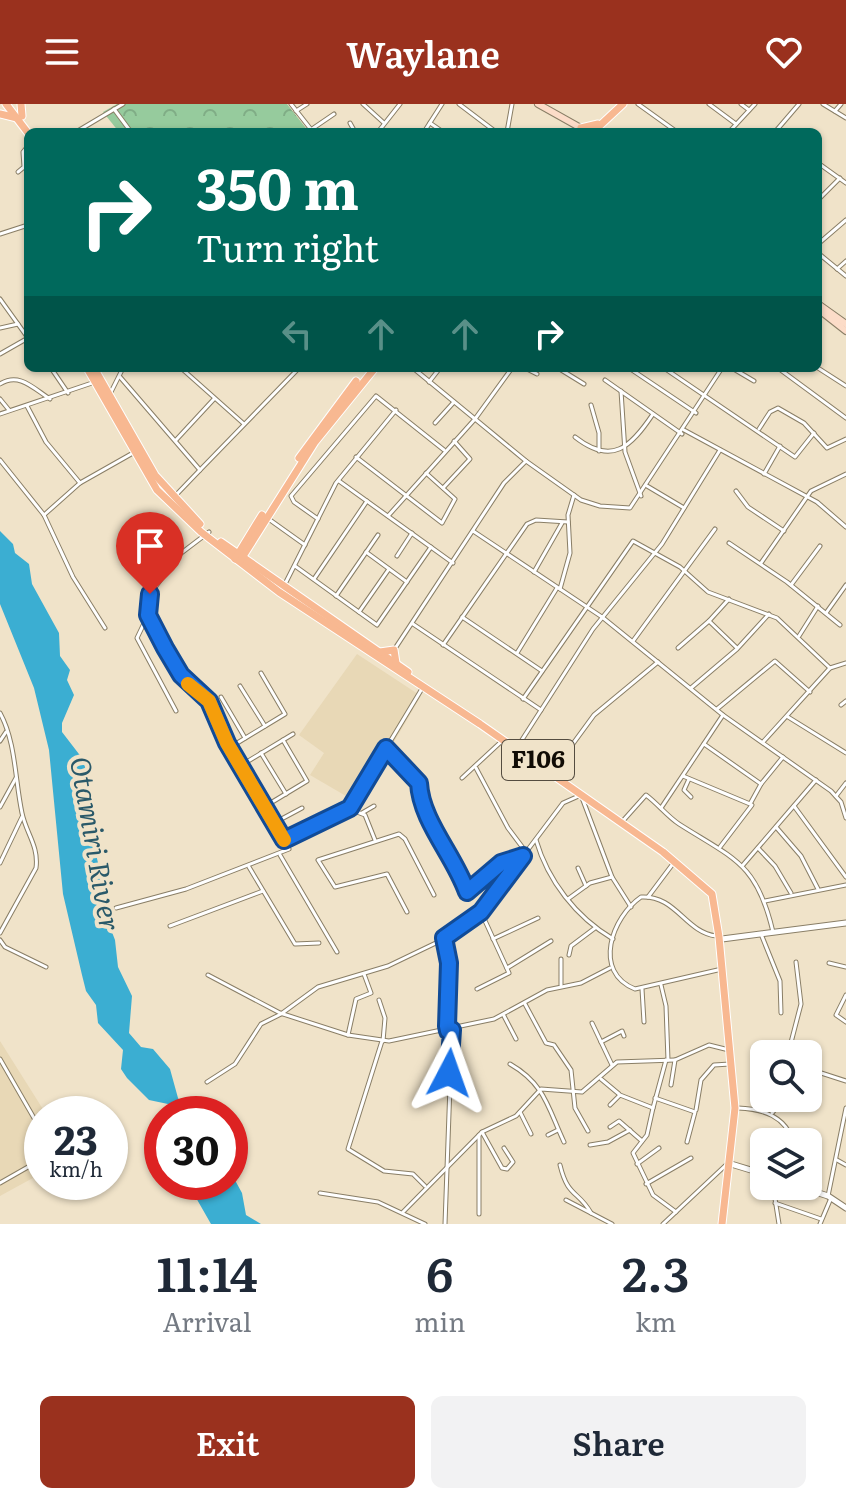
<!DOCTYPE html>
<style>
body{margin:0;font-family:Literata,serif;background:#f2f2f3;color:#1f2937;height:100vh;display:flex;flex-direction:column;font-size:30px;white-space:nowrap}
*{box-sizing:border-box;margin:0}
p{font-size:26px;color:#747a83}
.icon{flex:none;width:44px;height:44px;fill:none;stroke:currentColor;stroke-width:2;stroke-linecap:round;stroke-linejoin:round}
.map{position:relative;height:1120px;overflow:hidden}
.details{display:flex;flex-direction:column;background:#fff;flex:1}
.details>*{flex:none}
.banner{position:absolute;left:24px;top:24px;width:798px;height:244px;border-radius:12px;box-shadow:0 2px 6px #0004;background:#00695c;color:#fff;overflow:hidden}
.buttons{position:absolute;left:750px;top:936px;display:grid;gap:16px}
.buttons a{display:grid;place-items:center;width:72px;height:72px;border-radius:12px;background:#fff;box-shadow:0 2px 6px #0004;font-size:40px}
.speed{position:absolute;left:24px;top:992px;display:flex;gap:16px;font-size:40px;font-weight:700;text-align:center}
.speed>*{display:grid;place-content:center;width:104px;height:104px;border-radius:50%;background:#fff;box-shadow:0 2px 6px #0004;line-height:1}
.speed small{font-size:20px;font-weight:400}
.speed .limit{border:12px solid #d22;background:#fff;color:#111}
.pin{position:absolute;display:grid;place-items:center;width:68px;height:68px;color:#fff;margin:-82px -34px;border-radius:50% 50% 50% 0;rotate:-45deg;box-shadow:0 0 8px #0007}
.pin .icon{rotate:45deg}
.me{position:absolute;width:88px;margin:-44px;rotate:4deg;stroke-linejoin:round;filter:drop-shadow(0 0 6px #0008)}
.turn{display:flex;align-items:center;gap:28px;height:168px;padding:0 40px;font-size:36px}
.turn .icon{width:104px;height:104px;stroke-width:2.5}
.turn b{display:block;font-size:56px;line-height:68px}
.lanes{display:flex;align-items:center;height:76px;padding:0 40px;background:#0003;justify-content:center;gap:40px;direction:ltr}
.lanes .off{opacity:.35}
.eta{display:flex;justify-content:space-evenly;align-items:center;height:136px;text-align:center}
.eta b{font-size:48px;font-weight:600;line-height:56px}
.primary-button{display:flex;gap:16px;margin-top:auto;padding:16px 40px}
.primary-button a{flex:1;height:92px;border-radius:12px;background:#9a311e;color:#fff;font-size:32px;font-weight:600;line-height:92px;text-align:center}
.primary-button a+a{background:#f2f2f3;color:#1f2937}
header{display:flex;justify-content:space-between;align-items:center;height:104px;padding:0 40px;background:#9a311e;color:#fff;font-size:36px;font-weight:600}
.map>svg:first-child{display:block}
.built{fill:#e8d8b6}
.park{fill:url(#park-crowns)}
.water{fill:#3baed2}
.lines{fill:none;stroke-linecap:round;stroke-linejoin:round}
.minor-casing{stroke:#897e66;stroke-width:5}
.tertiary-casing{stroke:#897e66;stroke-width:7}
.secondary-casing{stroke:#897e66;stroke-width:8}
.primary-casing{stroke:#fff;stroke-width:9}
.minor{stroke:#fff;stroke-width:3}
.tertiary{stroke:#fff;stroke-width:5}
.secondary{stroke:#fcdcc8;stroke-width:6}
.primary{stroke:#f8b891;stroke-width:7}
.route-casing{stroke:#114b97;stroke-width:20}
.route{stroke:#1a73e8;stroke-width:14}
.slow{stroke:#f59e0b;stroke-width:14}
.labels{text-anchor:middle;stroke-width:8;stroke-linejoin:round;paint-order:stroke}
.shield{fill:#f0e3c9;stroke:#544c40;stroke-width:2}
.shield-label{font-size:24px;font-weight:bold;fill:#110c05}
.water-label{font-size:28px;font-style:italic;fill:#2a5969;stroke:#f0e3c9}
</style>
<header><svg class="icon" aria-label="menu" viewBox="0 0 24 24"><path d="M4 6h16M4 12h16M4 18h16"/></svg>Waylane<svg class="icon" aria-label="heart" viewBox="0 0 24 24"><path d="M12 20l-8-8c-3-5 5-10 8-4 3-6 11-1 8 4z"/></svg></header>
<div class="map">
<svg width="846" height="1120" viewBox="0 0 846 1120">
<defs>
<pattern id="park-crowns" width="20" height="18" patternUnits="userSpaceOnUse" patternTransform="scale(2)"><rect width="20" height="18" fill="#96cb9d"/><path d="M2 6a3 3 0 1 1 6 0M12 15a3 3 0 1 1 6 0" fill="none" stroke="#80ad86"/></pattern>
</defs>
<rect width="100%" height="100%" fill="#f0e3c9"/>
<g class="built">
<path d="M357,550l64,42 -63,107 -48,-28 14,-22 -25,-18z"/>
<path d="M0,937l46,73h-4v59l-42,23z"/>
</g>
<path class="park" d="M117,0h170l22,28h-190l-16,-20z"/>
<g class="water">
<path d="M0,427l13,13 2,9 14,11 3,20 27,49 1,23 10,14 -3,10 7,15 -12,28v9l20,26 8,24 -3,36 16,65 -4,15 16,42 3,27 14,29 -3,37 12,14 12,2 17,20 8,29 11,16h-13l-8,-10 -19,-4 -22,-22 -6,-9 2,-19 -25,-27 -2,-18 -10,-14 -4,-16 -19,-81 -14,-144 -15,-62 -34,-84z"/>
<path d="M230,1067l12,22 4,22 15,9h-50l-24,-42h43z"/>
</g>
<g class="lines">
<g class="minor-casing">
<g id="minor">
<path d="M291,0l22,28"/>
<path d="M363,0l21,19"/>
<path d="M459,0l37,28"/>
<path d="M638,0l39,28"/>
<path d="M709,0l27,20"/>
<path d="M741,0l8,6"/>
<path d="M823,0l23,14"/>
<path d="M114,5l17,23"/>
<path d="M296,7l11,-7"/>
<path d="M835,7l6,-7"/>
<path d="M350,19l5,9"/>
<path d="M430,19l13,9"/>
<path d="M312,25l22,-15"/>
<path d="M76,28l47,-28"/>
<path d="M378,28l22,-28"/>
<path d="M424,28l18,-28"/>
<path d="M507,28l5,-28"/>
<path d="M729,28l26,-28"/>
<path d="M775,28l24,-28"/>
<path d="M818,59l28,20"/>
<path d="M18,68l6,-5 -1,-15 5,-6"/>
<path d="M818,96l22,-22"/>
<path d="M0,130l28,-9"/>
<path d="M818,140l28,-24"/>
<path d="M818,149l28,23"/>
<path d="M837,165l9,-8"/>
<path d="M0,195l28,39 -28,16"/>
<path d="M0,224l18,-4"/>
<path d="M51,264l17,25"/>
<path d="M181,264l63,56"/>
<path d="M512,264l-37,51 51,42"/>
<path d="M525,264l12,6"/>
<path d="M558,264l26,16"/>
<path d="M629,264l67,45"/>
<path d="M664,264l131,89 19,-24"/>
<path d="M732,264l22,13"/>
<path d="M778,264l68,50"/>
<path d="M818,264l28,18"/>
<path d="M120,273l80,93 99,-102"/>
<path d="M605,276l77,54"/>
<path d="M429,278l11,-14"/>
<path d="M0,280c19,-12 33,4 50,15"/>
<path d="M621,287l4,61 16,44"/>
<path d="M111,288l12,-24"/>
<path d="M0,295l9,11"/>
<path d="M591,301l8,28v18"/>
<path d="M27,302l19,36 34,41 53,-30"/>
<path d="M0,310l95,-32"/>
<path d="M435,319l19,-21"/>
<path d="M759,325l11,-17 8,-4 26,15 23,25 19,-9"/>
<path d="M684,326l133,72 29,25"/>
<path d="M575,333c37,29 56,10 78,-23"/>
<path d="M176,336l38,-41"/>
<path d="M356,353l86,66 13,-24 -29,-26"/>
<path d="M0,356l44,55 29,62 32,51"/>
<path d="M764,370l16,-28"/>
<path d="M339,377l114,82"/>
<path d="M647,382l37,22"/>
<path d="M443,384l27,-29 -16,-18"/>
<path d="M736,387l12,16 36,24"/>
<path d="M175,392l25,-26"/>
<path d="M44,411l36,-32"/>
<path d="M388,412l87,-97 -62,-51"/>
<path d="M318,415l-24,-17 -3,-6 85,-100 68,54"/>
<path d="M270,416l35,25"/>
<path d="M473,427l129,86 121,98 108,76 10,11 5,16"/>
<path d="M729,439l58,39 53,43"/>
<path d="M366,448l41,30"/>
<path d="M397,452l15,-23"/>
<path d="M761,459l50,-72 35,-17"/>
<path d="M295,462l82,59 54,-78"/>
<path d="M534,468l28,-49"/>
<path d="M314,475l53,-78"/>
<path d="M285,480l51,-101 60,-73"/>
<path d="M791,481l29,-39"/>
<path d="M560,485l10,-36 -2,-38 6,-20"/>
<path d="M336,492l42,-61"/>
<path d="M729,495l-20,22 28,27"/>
<path d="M359,508l30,-43"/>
<path d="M826,509l20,-28"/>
<path d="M148,511l-11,23 39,73"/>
<path d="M462,513l80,54"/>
<path d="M413,520l128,86"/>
<path d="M799,532l19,-30"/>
<path d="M633,537l82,-112"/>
<path d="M443,541l84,-121 9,-4 32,2"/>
<path d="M678,544l31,-27"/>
<path d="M394,546l110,-167 22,-22 55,39 19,6 30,2 92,-140"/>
<path d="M517,549l40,-65"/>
<path d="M240,582l25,40"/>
<path d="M691,584l46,-39 32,-35"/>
<path d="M221,593l24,41"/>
<path d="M523,595l110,-158 47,26 28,25 69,26 53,50"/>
<path d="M841,601l5,-4"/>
<path d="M717,605l58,-48 35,31"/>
<path d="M0,609c16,29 15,68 22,100 4,20 17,33 14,55l-36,65"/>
<path d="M788,613l58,36"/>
<path d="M0,637l6,-9"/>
<path d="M763,638l67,-74 16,-5"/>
<path d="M518,642l75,-117 69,-85 58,-94"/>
<path d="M229,644l56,-34 -24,-41"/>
<path d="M386,644l33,35c2,38 36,72 48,109l34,-29 21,-7"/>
<path d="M261,649l25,41"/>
<path d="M240,662l53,-32"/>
<path d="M476,664l32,60 18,24"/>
<path d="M553,667l41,-56 64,-53"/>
<path d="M683,672l67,28 11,-20 -57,-40"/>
<path d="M462,674l41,-38"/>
<path d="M689,675l-5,11 7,7"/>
<path d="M761,680l22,-27"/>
<path d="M836,692l10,-13"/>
<path d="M794,702l52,71"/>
<path d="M0,703l16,-29"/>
<path d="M264,703l43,-26 -24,-41"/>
<path d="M661,704l62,-93"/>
<path d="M349,705l16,6 10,25"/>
<path d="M362,709l12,-7"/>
<path d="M274,719l28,-15"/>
<path d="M621,719l25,-28c12,9 21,21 33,29 55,35 78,39 94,108"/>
<path d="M776,723l25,29 17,33"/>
<path d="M284,736l66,-32 73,-121"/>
<path d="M536,736c12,41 40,77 77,99"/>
<path d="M720,743l32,-42"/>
<path d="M758,744l17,18 16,27"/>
<path d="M280,751l57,97"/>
<path d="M0,759l22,-46"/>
<path d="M743,761l73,-85"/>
<path d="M249,763l46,77 24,-1"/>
<path d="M578,764l8,18"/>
<path d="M648,793l27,-36"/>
<path d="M568,795l22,-16 22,-6"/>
<path d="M765,797l81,-16"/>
<path d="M116,804l70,-19 103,-40 -62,-106 -18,-42 -28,-26 -33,-60 2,-21 30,-40 29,-22"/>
<path d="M407,808l-20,-38 -52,13 -17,-27 81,-26 6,5 29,56"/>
<path d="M170,822l93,-35"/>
<path d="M761,830l19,47 1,32"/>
<path d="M716,832c-31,-4 -40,-41 -75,-39 -29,20 -49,75 -6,92l87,-20"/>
<path d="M444,834l5,25 -1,67"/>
<path d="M493,835l45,-21"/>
<path d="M0,836l5,7 41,20"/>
<path d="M569,851l2,-9 24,-18"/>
<path d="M561,855v26"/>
<path d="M829,859l17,4"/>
<path d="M507,864l44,-27"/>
<path d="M208,871l72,38 68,22 41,6 105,-22 53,-29 34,-7 29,-15"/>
<path d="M661,881l5,21 2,54"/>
<path d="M477,885l32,-16 -28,-61 82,-109 18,-8 31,82 19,30"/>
<path d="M642,885l2,33"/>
<path d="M846,891l-10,20 10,7"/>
<path d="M379,896l6,18 -2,23"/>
<path d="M525,900l21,39 8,2 17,25 4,38 13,23"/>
<path d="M504,912l12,23"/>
<path d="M592,919l20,42"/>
<path d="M348,931l8,-36 15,-6 -7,-19"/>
<path d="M382,937l-34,108 36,22 29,3 12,12"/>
<path d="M601,938l21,-11 2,5"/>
<path d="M788,950l13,-50 -5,-42"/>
<path d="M0,955l42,73"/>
<path d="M510,960c35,20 38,44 54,78"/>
<path d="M808,970l7,-3 31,10"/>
<path d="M601,975l18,15"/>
<path d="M207,978l28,-18 26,-40 20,-10 37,-27 70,-21 52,-25 41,-29"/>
<path d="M671,981l4,-25 34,-15 20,5"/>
<path d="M655,994l40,14 -8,30"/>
<path d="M610,1001l10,-10 33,13 13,-48"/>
<path d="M653,1004l-6,27 -14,18 20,42 23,17"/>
<path d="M738,1004c25,1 48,8 55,34"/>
<path d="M696,1006l5,-30 13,-15 16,-1"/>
<path d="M762,1006l6,-12"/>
<path d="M520,1008l11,22"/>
<path d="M772,1009l13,-15"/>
<path d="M610,1023l9,-6 23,20"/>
<path d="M482,1028l20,36 5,1 6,-7 -9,-14"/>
<path d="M548,1031l10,-5"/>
<path d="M590,1041l18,-3 22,-12"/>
<path d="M837,1056l9,5"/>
<path d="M637,1060l22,-16"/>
<path d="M560,1061c8,33 18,25 31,48"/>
<path d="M0,1079l42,-24"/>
<path d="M646,1080l45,-26"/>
<path d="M773,1082l6,38"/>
<path d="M320,1089l58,9 47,22"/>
<path d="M828,1092l18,-88"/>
<path d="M566,1096l46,24"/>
<path d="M775,1099l46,16"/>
<path d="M403,1108l79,-80 34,-16 25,-27 41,3 35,-30 58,-2"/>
<path d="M479,1110v-79"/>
<path d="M445,1120l7,-194"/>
<path d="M663,1120l64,-60"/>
<path d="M820,1120l11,-26"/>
</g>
</g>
<g class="tertiary-casing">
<g id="tertiary">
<path d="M722,835l124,-16"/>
<path d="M731,1060l33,10"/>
<path d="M797,1082l31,10 18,12"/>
</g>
</g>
<g class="secondary-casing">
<g id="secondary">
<path d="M538,0l50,28"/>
<path d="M818,200l28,20"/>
<path d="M818,205l28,22"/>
</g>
</g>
<g class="primary-casing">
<g id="primary">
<path d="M6,0l22,29"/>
<path d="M21,0l1,12"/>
<path d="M0,10l17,4"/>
<path d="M581,24l17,-4"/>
<path d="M593,28l30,-28"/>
<path d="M87,264l70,122 44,42 78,60 201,132 183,128 49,42 7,43 16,171 -13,116"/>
<path d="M94,264l61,107 45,49"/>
<path d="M299,354l57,-77"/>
<path d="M221,438l187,130"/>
<path d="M235,455l27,-44"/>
<path d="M240,457l75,-119 60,-74"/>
<path d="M380,548l14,-2 2,13"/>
</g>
</g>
<use href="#minor" class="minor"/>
<use href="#tertiary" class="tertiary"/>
<use href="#secondary" class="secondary"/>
<use href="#primary" class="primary"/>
</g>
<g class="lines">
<g class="route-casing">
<path id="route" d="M150,490l-2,21 17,33 16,27 28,26 18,42 57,97 66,-32 36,-60 33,35c2,38 35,72 48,109l34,-29 22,-7 -42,56 -37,26 5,25 -2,63 1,5 4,-1 -3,43"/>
</g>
<use href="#route" class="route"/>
<path class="slow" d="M188,580l21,17 18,42 57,97"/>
</g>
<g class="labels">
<rect class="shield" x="502" y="636" width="72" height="40" rx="6"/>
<g class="shield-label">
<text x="538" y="664">F106</text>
</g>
<g class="water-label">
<text transform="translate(95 740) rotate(80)" y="10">Otamiri River</text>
</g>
</g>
</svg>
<div class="buttons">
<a><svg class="icon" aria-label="search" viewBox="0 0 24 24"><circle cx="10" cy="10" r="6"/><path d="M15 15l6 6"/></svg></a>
<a><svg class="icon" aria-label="layers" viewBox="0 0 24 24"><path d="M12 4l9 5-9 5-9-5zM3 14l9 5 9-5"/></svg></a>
</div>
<div class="speed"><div>23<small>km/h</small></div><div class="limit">30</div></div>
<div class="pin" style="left:150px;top:490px;background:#d93025"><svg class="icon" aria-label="arrive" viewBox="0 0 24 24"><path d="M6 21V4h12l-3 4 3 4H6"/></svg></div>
<svg class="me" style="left:449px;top:969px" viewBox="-20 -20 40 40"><path d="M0-17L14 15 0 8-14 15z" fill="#1a73e8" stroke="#fff" stroke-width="4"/></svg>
<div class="banner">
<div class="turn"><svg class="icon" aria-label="right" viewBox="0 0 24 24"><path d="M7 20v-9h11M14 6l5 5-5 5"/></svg><div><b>350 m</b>Turn right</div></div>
<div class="lanes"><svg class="icon off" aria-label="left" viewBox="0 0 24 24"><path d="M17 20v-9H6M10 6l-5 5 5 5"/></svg><svg class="icon off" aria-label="ahead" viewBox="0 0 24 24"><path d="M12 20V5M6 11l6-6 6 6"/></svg><svg class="icon off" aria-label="ahead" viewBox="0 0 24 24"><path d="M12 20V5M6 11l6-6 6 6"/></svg><svg class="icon" aria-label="right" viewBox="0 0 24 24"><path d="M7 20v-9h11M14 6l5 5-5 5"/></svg></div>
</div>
</div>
<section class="details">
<div class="eta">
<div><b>11:14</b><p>Arrival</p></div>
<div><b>6</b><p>min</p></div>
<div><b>2.3</b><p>km</p></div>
</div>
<div class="primary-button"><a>Exit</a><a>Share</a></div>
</section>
